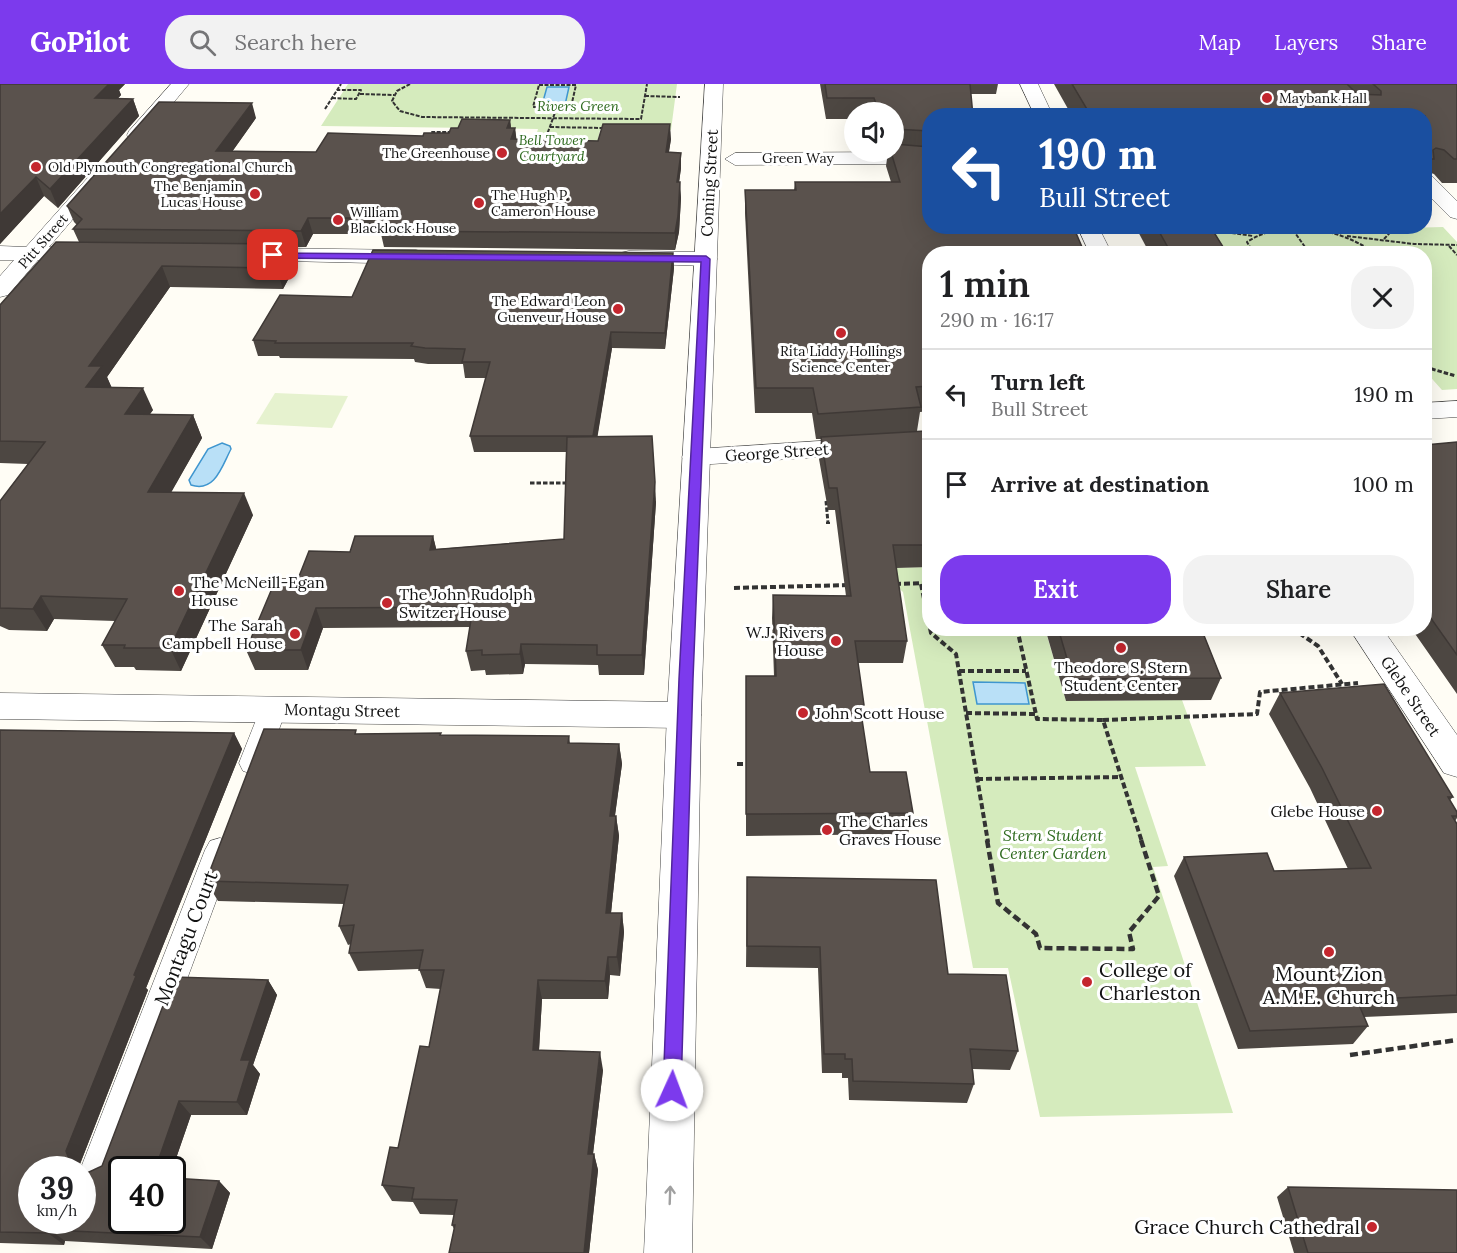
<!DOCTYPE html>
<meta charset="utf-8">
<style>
body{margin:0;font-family:Lora,serif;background:#f2f2f2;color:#202124;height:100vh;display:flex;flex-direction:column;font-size:22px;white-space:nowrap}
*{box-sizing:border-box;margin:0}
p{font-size:20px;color:#757577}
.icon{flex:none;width:33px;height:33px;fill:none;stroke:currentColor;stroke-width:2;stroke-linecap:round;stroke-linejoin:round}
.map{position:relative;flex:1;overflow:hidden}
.drawer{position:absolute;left:922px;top:162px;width:510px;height:390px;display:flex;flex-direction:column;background:#fff;border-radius:24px;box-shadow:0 6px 24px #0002}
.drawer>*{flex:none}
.guide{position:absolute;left:922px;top:24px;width:510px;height:126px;border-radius:24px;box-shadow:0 6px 24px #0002;background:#1a4fa0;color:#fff;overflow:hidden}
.controls{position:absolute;left:844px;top:18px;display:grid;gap:12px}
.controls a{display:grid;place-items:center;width:60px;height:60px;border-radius:50%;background:#fff;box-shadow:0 6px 24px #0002;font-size:30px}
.speed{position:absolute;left:18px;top:1072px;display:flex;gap:12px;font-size:30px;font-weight:700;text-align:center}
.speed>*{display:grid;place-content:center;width:78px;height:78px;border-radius:50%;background:#fff;box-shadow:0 6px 24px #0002;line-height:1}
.speed small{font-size:15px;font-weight:400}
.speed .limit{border:3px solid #111;border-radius:9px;background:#fff;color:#111}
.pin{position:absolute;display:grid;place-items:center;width:51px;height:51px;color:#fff;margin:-26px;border-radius:12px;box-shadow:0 3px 9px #0006}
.me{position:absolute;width:66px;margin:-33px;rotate:2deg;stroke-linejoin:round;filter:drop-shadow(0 0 4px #0008)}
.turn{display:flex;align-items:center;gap:21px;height:126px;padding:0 18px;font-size:27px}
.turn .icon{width:78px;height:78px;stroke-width:2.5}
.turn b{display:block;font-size:42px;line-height:51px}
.round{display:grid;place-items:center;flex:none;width:63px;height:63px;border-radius:24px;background:#f2f2f2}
.headline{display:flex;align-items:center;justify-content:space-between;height:102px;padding:0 18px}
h1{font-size:36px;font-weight:600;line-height:45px}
.cta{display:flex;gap:12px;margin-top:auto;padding:12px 18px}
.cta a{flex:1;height:69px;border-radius:24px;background:#7c3aed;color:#fff;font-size:24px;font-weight:600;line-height:69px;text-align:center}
.cta a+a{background:#f2f2f2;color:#202124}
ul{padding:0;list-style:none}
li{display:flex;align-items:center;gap:18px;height:90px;padding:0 18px;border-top:2px solid #e0e0e0}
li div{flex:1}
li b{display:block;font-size:22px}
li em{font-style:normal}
header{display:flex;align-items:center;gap:36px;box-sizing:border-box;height:84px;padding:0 30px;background:#7c3aed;color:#fff}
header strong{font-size:28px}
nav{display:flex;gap:33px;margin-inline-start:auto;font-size:21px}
.search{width:420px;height:54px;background:#f2f2f2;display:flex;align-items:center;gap:15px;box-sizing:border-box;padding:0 21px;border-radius:24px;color:#757577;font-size:22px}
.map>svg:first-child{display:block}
.green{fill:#d5ebbd}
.pitch{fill:#e6f2cf}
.water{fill:#b9e0f7;stroke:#3f96cf;stroke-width:1.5}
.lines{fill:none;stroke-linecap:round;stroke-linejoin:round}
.service-casing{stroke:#444;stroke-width:1}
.pedestrian-casing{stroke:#444;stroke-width:1}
.minor-casing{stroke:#444;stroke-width:1}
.tertiary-casing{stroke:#444;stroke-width:1}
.path-far3{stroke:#333;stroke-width:2;stroke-dasharray:4 1.5;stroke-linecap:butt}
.path-far2{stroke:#333;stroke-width:3;stroke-dasharray:4.5 2;stroke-linecap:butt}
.path-far1{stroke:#333;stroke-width:4;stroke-dasharray:6 3;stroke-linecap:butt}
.path{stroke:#333;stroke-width:4.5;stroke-dasharray:8 4;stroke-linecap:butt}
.service{fill:#fff;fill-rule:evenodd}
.pedestrian{fill:#fff;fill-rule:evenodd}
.minor{fill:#fff;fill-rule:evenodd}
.tertiary{fill:#fff;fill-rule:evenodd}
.wall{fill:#4d4742}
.shaded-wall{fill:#3f3936}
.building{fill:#5a524d;stroke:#3f3936;stroke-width:1.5}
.oneway{stroke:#a0a0a0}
.route{fill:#7c3aed;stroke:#51269a;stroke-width:1.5}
.poi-dot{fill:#c4262e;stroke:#fff;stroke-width:2}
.labels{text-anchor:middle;stroke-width:6;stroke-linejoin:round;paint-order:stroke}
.far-poi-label{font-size:14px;fill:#111;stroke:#fff;text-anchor:start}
.far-park-label{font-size:14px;font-style:italic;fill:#2f6b1f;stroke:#fff}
.far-street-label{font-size:14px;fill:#111;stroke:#fff}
.street-label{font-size:16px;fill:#111;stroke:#fff}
.poi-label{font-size:16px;fill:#111;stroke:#fff;text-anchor:start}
.park-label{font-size:16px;font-style:italic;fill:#2f6b1f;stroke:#fff}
.near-street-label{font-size:20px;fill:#111;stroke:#fff}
.near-poi-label{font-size:20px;fill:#111;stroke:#fff;text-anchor:start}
</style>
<header>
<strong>GoPilot</strong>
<div class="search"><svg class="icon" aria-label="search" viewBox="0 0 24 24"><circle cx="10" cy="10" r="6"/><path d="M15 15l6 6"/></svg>Search here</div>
<nav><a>Map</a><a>Layers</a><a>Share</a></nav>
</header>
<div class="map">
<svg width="1457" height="1169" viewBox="0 0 1457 1169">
<rect width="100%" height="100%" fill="#fffdf5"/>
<g class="green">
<path d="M348,0h329l-6,46h-71l-7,33 -68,11 13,-45 -217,-3z"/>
<path d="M1443,143l14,15v147l-15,1 -17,-19v-117l-222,-1 -12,-19z"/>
<path d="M930,483v61l115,1 21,72 116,-1 24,66 -71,1 33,99 -15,1 80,246 -193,4 -32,-149h-35l-70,-376 -25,-24z"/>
</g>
<path class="pitch" d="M275,309l73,3 -16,32 -76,-4z"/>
<g class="water">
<path d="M547,3h22l-4,18h-23z"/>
<path d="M222,359l8,3 1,3c-9,17 -16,44 -40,36l-2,-5 19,-31z"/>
<path d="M973,598l52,1 4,21h-52z"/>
</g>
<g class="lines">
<g class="service-casing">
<g id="service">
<path d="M273,616l9,3 4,7 -19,53 -4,8 -10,3 -10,-3 -4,-8 21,-53 4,-7z"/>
<path d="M220,754l10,3 5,9 -117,315 -5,13 -13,5 -13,-5 -5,-13 123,-315 5,-9z"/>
</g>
</g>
<g class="pedestrian-casing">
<g id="pedestrian">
<path d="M1020,0h18l15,32h-18z"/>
<path d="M904,68l26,3v12h-25l-8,-3 -162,1 -10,-6 10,-6z"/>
<path d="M1077,142h21l14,28h-22z"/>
</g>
</g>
<g class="minor-casing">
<g id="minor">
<path d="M171,0h18l-46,55h-14l-2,-4 2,-4z"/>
<path d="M98,88l7,2 3,4 -59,69 51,2 3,5 -3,5 -62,1 -30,35 -8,2v-21l14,-16h-14v-14l26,1 65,-73z"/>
<path d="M1425,90l7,2 25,25v18l-7,-2 -25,-25z"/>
<path d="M249,164l167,2 8,2 3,5 -3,5 -8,2 -175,-4 -3,-5 3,-5z"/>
<path d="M629,167l77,1 8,2 3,5 -3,5 -8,2 -85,-3 -3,-5 3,-5z"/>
<path d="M1457,317v16l-32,2v-16z"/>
<path d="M930,350v16l-234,15 -10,-2 -4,-6 4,-6 10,-2z"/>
<path d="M1349,544h33l75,107v42l-13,-4z"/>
<path d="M0,609l684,9 12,4 5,9 -5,9 -12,4 -684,-9z"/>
</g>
</g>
<g class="tertiary-casing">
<path id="tertiary" d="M705,0h18l-22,631 -9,538h-48l23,-538z"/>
</g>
<g class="path-far3">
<path d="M410,0l-13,7 -5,10 8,10 22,6 219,2 6,-35"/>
<path d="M539,1h37l-5,22h-38z"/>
<path d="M360,10l34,1"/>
<path d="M645,12l35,1"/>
<path d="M332,14l24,1 5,-9h-24"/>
<path d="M325,25l16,-25"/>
<path d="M550,43l54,1"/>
<path d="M430,54l2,-6h20"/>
<path d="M544,59l13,-36"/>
<path d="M1210,146l43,6"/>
<path d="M1293,146l17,24"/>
<path d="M1347,152l67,8 43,1"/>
<path d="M1384,155l12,-13"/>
<path d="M1449,162l8,9"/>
<path d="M1220,165h29"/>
<path d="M1254,170l-7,-12c34,-23 86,-15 120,6l1,6"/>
</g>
<g class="path-far2">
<path d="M1425,283l31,9"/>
<path d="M530,399h40"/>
<path d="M826,417l2,22"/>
</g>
<g class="path-far1">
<path d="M828,438v2"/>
<path d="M895,500l35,-1"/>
<path d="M921,500l10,49 25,21 32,188"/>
<path d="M734,504l114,-3"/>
<path d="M1017,544l20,91 66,1 39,122"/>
<path d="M1292,544l26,18 24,38"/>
<path d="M959,587h67"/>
<path d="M966,629l70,1"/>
<path d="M1103,636l154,-6 3,-22 98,-9"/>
<path d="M737,680h14"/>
<path d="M977,695l144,-2"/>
</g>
<g class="path">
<path d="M987,756l11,63 38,31 4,14 93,1 -4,-17 30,-36 -18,-56"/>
<path d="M1350,971l107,-15"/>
</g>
<use href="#service" class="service"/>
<use href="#pedestrian" class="pedestrian"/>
<use href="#minor" class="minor"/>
<use href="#tertiary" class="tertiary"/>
</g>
<g class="wall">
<path d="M0,0h125l-6,6 2,5 -3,3 15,1 6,17 -81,92 -14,-12 -44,48z"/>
<path d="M820,0h178l-2,10h-25l-41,22v295l-10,1 -3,19 13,21v115l-34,1 11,73 -4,22h-45l6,42 -2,15 8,52 43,41 -5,21 -162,2v-160h28l-2,-58 1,-23 73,1 -11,-86h-7l-9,-51 2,-20h-5l-4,-26h-57l-10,-200v-23h49l1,-8h96l-5,-16 2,-14h6v-40h-39v7h-29z"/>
<path d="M1054,0h403v99h-15l-8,-9 -6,-2 -3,6v-62h-353z"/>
<path d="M256,34l-24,34h84l107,-16 26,-3 9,-5 52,-8 1,8h4l1,11 82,2 73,-2 -2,13 12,1v15l-2,14 2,16 -2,34 -4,18 -291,-3 -3,-13h-68l-7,13h-16l6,18 -13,24 -113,-2 -63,90 4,10 42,23 -4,4 44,1 9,23 -31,54 82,23 -72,156 -45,-1 -2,-3h-19l-13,-22 13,-24 -61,-2 -7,12 -38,-1 -9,-4v-125l28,-37 -28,-1v-158l79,-63 -6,-13 4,-4 -3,-3 -7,-16z"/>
<path d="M1135,142h75l15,24 -1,4h-74z"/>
<path d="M673,169l1,15 -9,81 -53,-1 -15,89 59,65 -12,173h-45l-1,-10 -73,-1 -2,10 -37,1 -1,-5 -14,1 -5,-20 4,-24 -147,1 -15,42h-53l-9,-20 52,-71 52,-27 83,-16 3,13 128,-10 2,-87h-92l-4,-16 16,-58h-21l-2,-14h-35l-13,-2 -1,-3 -134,-1 -1,-2h-21l-5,-16 99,-43z"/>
<path d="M1457,358v252l-46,-66h14v-183z"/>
<path d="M1045,544h156l20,50 -10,22 -145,1z"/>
<path d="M1280,609l173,104 -3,3 7,12v6l-2,3 2,3v189l-93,4 4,9 -15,18 -115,5 -64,-173 10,-19 90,14 74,-2 -38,-81 -41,-74z"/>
<path d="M0,646l234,3 8,16 -96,239 2,2 -68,174 -48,6 55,3 15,-7 166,-186 9,15 -24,70 7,9 -13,41h-56l-19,55h-50v51l97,-40 11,12 -18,56 -147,-8 -1,4 -64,-2z"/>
<path d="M441,649v2l128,1 1,7 49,1 3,20 -7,52h1l3,20 -8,77h11l2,19 -4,44 -10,-1 -2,24h-66l-3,51 64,20 -10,84h1l4,16 -9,83h-140l5,-24 -2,-4 2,-10 -34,-1 -7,-12 -21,-1 -10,-16 16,-37 31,-101 12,-58 -15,-1 -7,-19 -61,2 -9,-18 2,-9 -3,1 -9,-19 5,-22 -126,-3 -12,-20 152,-147z"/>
<path d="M747,793l201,97 70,77 -8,19 -37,-1 1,15 -7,19 -118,-3 -1,-22h-6v-5h-20l-4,-105 -72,-1z"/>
<path d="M1288,1103l169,66h-163l-17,-56z"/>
</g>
<g class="shaded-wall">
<path d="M109,0h16l-6,6 2,5 -19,21 -7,-18z"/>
<path d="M133,15l6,17 -81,92 -8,-19z"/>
<path d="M252,19l4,15 -35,49 -5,-16z"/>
<path d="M510,36l2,15 -5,-7z"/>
<path d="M670,40l1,15 -5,29v-16z"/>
<path d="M515,44l2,15 -6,-4z"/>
<path d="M681,69v15l-4,30v-16z"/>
<path d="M36,93l8,19 -44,48v-30z"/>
<path d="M680,98l1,16 -2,34 -4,18v-17z"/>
<path d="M308,134l5,16 -7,13 -5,-16z"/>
<path d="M290,160l6,21 -13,24 -7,-21z"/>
<path d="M673,169l1,15 -9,81v-16z"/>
<path d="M162,182l8,21 -63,90 5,11 -26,-1 3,-21z"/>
<path d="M611,248l1,16 -17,104 -2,-16z"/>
<path d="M143,304l10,22 -18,26 -10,-22z"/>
<path d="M193,331l9,23 -43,76 -11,-22z"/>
<path d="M655,398l1,20 -12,173 -2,-20z"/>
<path d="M244,409l9,22 -72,156 -11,-23z"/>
<path d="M433,452l5,20 -8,-6z"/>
<path d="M41,512l13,23 -7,12 -14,-22z"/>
<path d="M316,524l7,20 -15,42 -7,-20z"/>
<path d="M521,560l4,20 -2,10 -3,-20z"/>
<path d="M234,649l8,16 -96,239 2,2 -68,174 2,6h-7l-3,-2 -6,-17 68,-176z"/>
<path d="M619,660l3,20 -10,72 -2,-20z"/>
<path d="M616,732l3,20 -10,96 -3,-19z"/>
<path d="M622,829l2,19 -4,44 -3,-19z"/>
<path d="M608,873l2,18 -2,24 -3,-18z"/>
<path d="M268,896l9,15 -24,70 7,9 -13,41 -10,-13 4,-42z"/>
<path d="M538,896l4,19 -4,68 -5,-17z"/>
<path d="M600,968l3,18 -12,100 -3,-16z"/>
<path d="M179,1017l12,14 -19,55h-17z"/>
<path d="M594,1070l4,16 -9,83h-5z"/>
<path d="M219,1097l11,12 -18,56 -12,-12z"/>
<path d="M50,1146l15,11 -1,4 -16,-12z"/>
</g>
<g class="building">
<path d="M0,0h109l-14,14 38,1 -83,90 -14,-12 -36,37z"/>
<path d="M825,0h145l3,32h-43v15l-36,-2v-17h-15l-5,-14h-47z"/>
<path d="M1072,0h275l10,10 24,1v-4l-8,-7h84v75h-3l-10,-9 -8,-2 -3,2 1,9h-9v-43h-334z"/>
<path d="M159,18l93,1 -36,48 100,1 12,-19 95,3 1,-3h25l2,-5h7l4,-9 48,1 -3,8h8l-4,11 87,2 5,-17h67l-4,28 15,1 -4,29h3l-2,34 -3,17 -294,-2 5,-13h-78l-7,13 -228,-2 9,-10 -15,-13z"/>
<path d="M894,60l36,3v79h143l12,28h-155v132l-14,1 5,20 -103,7 -5,-26h-57l-11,-198h51l-1,-8h105l-9,-30h3z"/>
<path d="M1156,142h54l15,24 -55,1z"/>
<path d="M56,158l234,2 -14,24 -114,-2 -73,100h13l-16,21 57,1 -18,26 68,1 -45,77 96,1 -74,155h-46l1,-3h-23l25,-46 -86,-3 -8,13 -33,-1v-107l45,-59 -45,-1v-136z"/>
<path d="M373,166l300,3 -8,80 -54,-1 -18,104h-123l20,-74h-28l3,-13 -40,-1 -14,-2 2,-3h-138l1,-2 -23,-1 27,-45 72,2z"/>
<path d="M925,347l5,21v93h-37l14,96h-52l9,64 -4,1 10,66h36l7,41 -167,1v-138h30l-3,-81 78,1 -14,-108h-8l-8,-51z"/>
<path d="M652,352l3,46 -13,173h-45v-10l-76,-1 -1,10 -38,1v-5l-16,1 7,-44 -157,1 -15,42h-55l30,-71h22l11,-28 41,1 5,-16h78l-3,14 134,-11 3,-102z"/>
<path d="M1457,358v213l-32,-45v-165z"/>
<path d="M1058,544h143l20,50 -148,1z"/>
<path d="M1384,600l69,113h-5l9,15v4h-5l5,8v171l-100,5 11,26 -118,5 -66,-174 83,-4 7,18 97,-3 -49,-100 -42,-75z"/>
<path d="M264,645l92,1 -1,4 86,-1 -1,2 129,1 -1,7 51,1 -9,72h6l-10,97h16l-5,44h-9l-3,24 -67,-1 -5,70 67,2 -12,102h6l-10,99h-135l6,-28h-3l5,-25 -45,-1 2,-11 -32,-3 8,-38 8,1 22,-102 9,1 15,-77h-25l4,-20 -74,3 5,-28 -15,1 9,-41 -142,-4z"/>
<path d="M0,646l234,3 -100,242 2,1 -70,175 6,17 7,2h-47v51h50v-50l5,2 15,-7 72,-189 94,3 -27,80h9l-13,42 -58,-1 -24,69h-33v51h50v-43l47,3 -19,56 -150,-7 -2,3 -48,-1z"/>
<path d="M747,793l189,3 12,94 58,1 12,76 -48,-2 4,35 -121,-3 -1,-22h-7v-5h-21l-4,-107 -73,-1z"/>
<path d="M1288,1103l169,3v63h-149z"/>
</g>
<defs><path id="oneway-shaft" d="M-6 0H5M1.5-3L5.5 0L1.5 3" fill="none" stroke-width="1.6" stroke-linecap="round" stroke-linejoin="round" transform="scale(1.5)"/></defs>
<use class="oneway" href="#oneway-shaft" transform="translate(670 1111) rotate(-88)"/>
<path class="route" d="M270,169l436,3 4,3 -17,420 -12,411 -2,6 -7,3 -6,-3 -3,-6 16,-411 22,-417 -428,-4 -3,-1z"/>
<g class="poi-dot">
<circle cx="1267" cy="14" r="6"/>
<circle cx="502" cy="69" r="6"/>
<circle cx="36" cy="83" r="6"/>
<circle cx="255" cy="110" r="6"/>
<circle cx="479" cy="119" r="6"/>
<circle cx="338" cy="136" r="6"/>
<circle cx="618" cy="225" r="6"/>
<circle cx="841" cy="249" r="6"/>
<circle cx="179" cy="507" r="6"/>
<circle cx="387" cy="519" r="6"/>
<circle cx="295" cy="550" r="6"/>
<circle cx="836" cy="557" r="6"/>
<circle cx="1121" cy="564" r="6"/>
<circle cx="803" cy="629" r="6"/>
<circle cx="1377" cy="727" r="6"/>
<circle cx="827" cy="746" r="6"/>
<circle cx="1329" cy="868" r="6"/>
<circle cx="1087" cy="898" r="6"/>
<circle cx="1372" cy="1143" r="6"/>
</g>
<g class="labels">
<g class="far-poi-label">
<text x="1279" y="19">Maybank Hall</text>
<text x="490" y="74" text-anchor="end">The Greenhouse</text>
<text x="48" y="88">Old Plymouth Congregational Church</text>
<text x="243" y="107" text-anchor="end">The Benjamin<tspan x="243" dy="16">Lucas House</tspan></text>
<text x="491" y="116">The Hugh P.<tspan x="491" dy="16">Cameron House</tspan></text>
<text x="350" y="133">William<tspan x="350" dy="16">Blacklock House</tspan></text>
<text x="606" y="222" text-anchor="end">The Edward Leon<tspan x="606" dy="16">Guenveur House</tspan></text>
<text x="841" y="272" text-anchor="middle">Rita Liddy Hollings<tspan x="841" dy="16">Science Center</tspan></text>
</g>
<g class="far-park-label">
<text x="578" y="27">Rivers Green</text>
<text x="552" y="61">Bell Tower<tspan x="552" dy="16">Courtyard</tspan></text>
</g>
<g class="far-street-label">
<text x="798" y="79">Green Way</text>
<text transform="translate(43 157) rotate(-49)" y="5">Pitt Street</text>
</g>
<g class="street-label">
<text transform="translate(709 99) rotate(-87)" y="6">Coming Street</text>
<text transform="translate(777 368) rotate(-4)" y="6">George Street</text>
<text transform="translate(1411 612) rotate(56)" y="6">Glebe Street</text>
<text transform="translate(342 626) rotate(1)" y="6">Montagu Street</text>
</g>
<g class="poi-label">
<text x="191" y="504">The McNeill-Egan<tspan x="191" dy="18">House</tspan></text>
<text x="399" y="516">The John Rudolph<tspan x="399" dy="18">Switzer House</tspan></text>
<text x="283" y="547" text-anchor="end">The Sarah<tspan x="283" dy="18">Campbell House</tspan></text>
<text x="824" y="554" text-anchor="end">W.J. Rivers<tspan x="824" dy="18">House</tspan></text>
<text x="1121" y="589" text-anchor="middle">Theodore S. Stern<tspan x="1121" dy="18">Student Center</tspan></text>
<text x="815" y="635">John Scott House</text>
<text x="1365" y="733" text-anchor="end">Glebe House</text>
<text x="839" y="743">The Charles<tspan x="839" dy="18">Graves House</tspan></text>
</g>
<g class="park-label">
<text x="1053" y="757">Stern Student<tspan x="1053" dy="18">Center Garden</tspan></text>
</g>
<g class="near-street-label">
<text transform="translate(186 854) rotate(-69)" y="7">Montagu Court</text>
</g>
<g class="near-poi-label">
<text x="1099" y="893">College of<tspan x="1099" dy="23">Charleston</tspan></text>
<text x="1329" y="897" text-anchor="middle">Mount Zion<tspan x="1329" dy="23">A.M.E. Church</tspan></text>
<text x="1360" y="1150" text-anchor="end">Grace Church Cathedral</text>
</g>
</g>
</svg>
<div class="controls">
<a><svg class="icon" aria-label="sound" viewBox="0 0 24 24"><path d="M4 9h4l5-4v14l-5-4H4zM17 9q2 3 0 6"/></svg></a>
</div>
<div class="speed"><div>39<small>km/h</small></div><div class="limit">40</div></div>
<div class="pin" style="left:273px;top:171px;background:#d93025"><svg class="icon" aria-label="arrive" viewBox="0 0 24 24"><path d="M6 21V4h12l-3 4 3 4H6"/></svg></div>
<svg class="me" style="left:672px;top:1006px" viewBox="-20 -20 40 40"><circle r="19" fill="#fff"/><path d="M0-13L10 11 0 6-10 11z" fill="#7c3aed"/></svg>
<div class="guide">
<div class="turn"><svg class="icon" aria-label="left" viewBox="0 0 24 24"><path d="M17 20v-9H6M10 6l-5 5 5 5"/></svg><div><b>190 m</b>Bull Street</div></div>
</div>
<section class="drawer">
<div class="headline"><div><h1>1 min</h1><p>290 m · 16:17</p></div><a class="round"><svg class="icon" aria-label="close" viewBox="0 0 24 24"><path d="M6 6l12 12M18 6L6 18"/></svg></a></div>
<ul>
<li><svg class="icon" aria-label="left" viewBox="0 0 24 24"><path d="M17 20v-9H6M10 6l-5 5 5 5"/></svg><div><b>Turn left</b><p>Bull Street</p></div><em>190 m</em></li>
<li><svg class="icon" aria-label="arrive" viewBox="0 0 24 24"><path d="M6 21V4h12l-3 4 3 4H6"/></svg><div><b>Arrive at destination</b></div><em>100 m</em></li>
</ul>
<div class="cta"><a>Exit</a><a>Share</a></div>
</section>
</div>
